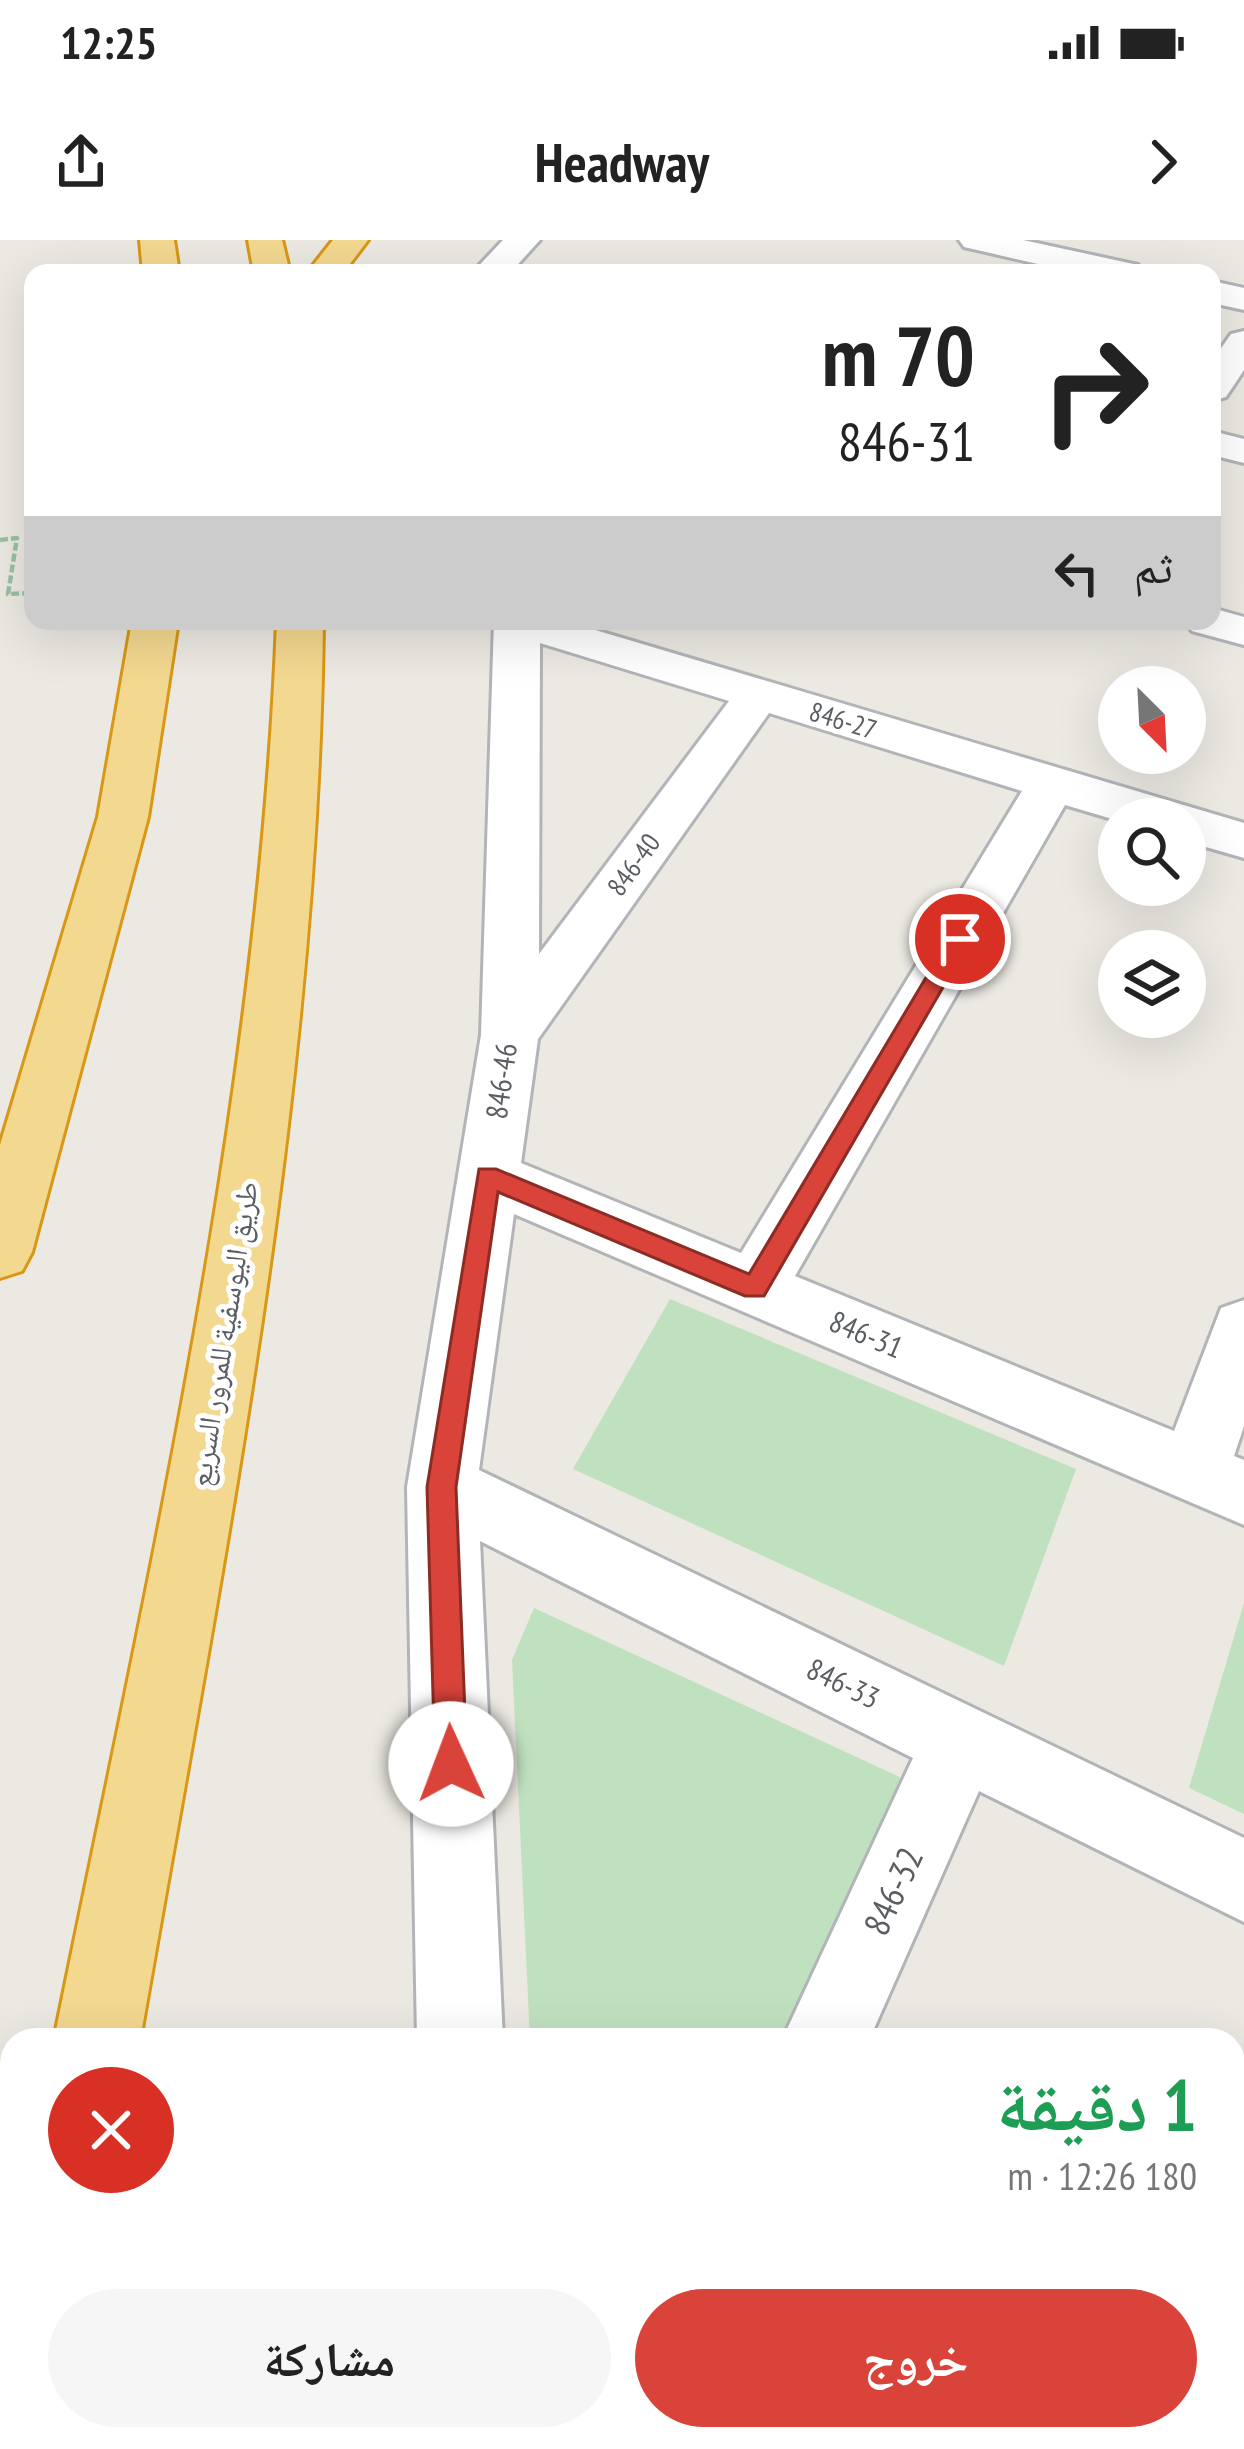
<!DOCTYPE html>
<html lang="ar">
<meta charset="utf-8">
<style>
body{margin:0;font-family:"PT Sans Narrow","Noto Naskh Arabic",sans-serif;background:#f6f6f6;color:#222;direction:rtl;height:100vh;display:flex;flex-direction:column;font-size:45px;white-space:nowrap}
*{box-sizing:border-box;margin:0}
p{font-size:39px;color:#767676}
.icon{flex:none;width:66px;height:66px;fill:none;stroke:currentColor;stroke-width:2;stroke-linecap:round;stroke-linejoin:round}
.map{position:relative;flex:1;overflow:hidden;direction:ltr}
.drawer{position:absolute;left:0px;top:1788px;width:1245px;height:423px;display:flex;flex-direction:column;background:#fff;border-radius:36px 36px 0 0;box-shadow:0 12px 48px #0002;direction:rtl}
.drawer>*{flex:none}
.top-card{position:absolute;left:24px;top:24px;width:1197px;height:366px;border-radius:24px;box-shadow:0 12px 48px #0002;direction:rtl;background:#fff;color:#222;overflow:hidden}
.needle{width:78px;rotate:156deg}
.fabs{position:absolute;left:1098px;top:426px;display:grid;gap:24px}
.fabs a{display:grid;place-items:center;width:108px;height:108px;border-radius:50%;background:#fff;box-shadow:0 12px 48px #0002;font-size:60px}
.pin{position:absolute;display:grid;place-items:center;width:102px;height:102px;color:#fff;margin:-51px;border:6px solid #fff;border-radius:50%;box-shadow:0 3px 12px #0007}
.me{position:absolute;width:132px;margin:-66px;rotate:358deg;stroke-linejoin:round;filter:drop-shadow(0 0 9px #0008)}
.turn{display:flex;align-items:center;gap:42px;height:252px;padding:0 48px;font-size:54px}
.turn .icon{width:156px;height:156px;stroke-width:2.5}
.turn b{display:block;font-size:84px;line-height:102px}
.then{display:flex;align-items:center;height:114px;padding:0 48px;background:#0003;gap:24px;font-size:45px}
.round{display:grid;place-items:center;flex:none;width:126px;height:126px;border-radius:63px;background:#f6f6f6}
.head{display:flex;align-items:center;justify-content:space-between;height:204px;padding:0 48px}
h1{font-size:72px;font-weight:800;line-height:90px;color:#1e9e55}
.button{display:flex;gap:24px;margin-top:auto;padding:24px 48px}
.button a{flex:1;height:138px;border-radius:72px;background:#d94339;color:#fff;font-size:48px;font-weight:800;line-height:138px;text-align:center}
.button a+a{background:#f6f6f6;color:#222}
.status{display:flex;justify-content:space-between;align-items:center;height:84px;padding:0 60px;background:#fff;direction:ltr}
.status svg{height:33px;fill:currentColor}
header{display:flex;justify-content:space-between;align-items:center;height:156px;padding:0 48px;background:#fff;font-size:54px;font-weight:800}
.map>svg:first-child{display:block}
.green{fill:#c0e1bf}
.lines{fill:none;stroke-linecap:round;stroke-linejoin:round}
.minor-casing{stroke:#b2b4b7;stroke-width:6}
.highway-casing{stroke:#d89714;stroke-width:6}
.path{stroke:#9ac1a4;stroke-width:4.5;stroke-dasharray:8 3;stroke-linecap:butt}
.minor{fill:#fff;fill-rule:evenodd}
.highway{fill:#f3d890;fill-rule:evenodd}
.route{fill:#d94339;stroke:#8d2c25;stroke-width:3}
.labels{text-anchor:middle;stroke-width:10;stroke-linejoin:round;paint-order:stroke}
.far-street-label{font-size:27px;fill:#5a5d61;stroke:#fff}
.street-label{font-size:30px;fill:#5a5d61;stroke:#fff}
.near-street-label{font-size:36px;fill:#5a5d61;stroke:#fff}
</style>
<div class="status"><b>12:25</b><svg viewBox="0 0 49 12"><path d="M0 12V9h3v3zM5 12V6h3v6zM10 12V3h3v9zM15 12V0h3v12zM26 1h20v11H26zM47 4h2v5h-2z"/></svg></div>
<header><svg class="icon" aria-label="forward" viewBox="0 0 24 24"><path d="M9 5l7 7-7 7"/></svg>Headway<svg class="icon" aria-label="share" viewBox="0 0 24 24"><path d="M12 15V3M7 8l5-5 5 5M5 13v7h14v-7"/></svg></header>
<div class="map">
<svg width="1244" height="2209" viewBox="0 0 1244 2209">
<rect width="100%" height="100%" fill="#ebe9e1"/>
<g class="green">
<path d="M670,1059l406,170 -72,197 -431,-197z"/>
<path d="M1244,1363v211l-55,-26z"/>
<path d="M534,1368l370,171 -119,261h-255l-18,-380z"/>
</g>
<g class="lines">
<g class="minor-casing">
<g id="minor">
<path d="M503,0h37l-30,33h-38z"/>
<path d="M959,0h64l115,25 5,8h-66l-113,-26z"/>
<path d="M1212,41l32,7v22l-32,-7z"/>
<path d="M1244,91v39l-18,27 -14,4v-40l19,-27z"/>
<path d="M1212,191l32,8v24l-32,-8z"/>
<path d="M1212,368l32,9v28l-52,-14 -7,-10h27z"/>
<path d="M494,381h71l679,202v35l-59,-17v-22l-66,2 -54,-16 -270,471 379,155 47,-123 23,-8v126l-10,30 10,4v65l-730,-311 -35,256 765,368v84l-265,-131 -110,249h-87l131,-282 -433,-217 23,499h-86l-10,-553 74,-452zM540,403l189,58 -190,253zM769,473l253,78 -281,462 -220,-90 17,-124z"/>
<path d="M424,2199h98l1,10h-98z"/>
<path d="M592,2199h99l-5,10h-98z"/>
</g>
</g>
<g class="highway-casing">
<g id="highway">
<path d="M140,0h34l5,33h-36z"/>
<path d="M248,0h34l8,33h-36z"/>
<path d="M333,0h35l-25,33h-36z"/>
<path d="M132,381h46l-30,196 -116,435 -10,19 -22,7v-133l98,-328z"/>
<path d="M277,381h46c-5,477 -102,951 -183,1419h-86c95,-468 205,-940 223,-1419z"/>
<path d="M12,2155v44h60l-2,10h-70v-49z"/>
</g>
</g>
<path class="path" d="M0,300l17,-2 -9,56 25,-1"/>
<use href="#minor" class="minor"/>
<use href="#highway" class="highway"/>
</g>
<path class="route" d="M960,691l11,8 -207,357h-19l-247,-104 -42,295 11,277 -5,11 -11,5 -11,-5 -5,-11 -8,-277 52,-318h17l253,105 203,-340z"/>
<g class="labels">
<g class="far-street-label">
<text transform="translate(843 481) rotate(17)" y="9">846-27</text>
<text transform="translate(634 625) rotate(-54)" y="9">846-40</text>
</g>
<g class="street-label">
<text transform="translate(502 841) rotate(-82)" y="10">846-46</text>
<text transform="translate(224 1094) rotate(-81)" y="10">طريق اليوسفية للمرور السريع</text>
<text transform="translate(866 1095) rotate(23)" y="10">846-31</text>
<text transform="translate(843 1444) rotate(26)" y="10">846-33</text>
</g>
<g class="near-street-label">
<text transform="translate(893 1651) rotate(-65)" y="13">846-32</text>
</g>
</g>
</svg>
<div class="fabs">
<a><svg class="needle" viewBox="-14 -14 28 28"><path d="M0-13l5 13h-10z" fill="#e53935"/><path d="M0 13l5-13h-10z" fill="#767676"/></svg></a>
<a><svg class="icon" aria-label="search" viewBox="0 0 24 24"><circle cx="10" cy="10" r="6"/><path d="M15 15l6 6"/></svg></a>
<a><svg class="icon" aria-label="layers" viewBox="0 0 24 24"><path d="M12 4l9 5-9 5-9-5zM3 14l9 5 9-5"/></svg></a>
</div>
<div class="pin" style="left:960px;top:699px;background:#d93025"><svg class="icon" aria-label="arrive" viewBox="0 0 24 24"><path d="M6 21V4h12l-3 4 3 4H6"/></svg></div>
<svg class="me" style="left:451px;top:1524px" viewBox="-20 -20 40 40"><circle r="19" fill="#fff"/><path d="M0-13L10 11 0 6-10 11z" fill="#d94339"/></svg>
<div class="top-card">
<div class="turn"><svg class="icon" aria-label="right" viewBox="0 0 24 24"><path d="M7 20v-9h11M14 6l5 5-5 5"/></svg><div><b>70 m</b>846-31</div></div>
<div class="then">ثم<svg class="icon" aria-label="left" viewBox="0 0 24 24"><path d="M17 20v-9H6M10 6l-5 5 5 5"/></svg></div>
</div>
<section class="drawer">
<div class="head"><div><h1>1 دقيقة</h1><p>180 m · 12:26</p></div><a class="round" style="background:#d93025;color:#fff"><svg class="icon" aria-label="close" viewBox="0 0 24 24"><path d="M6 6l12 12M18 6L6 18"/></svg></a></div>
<div class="button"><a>خروج</a><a>مشاركة</a></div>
</section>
</div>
